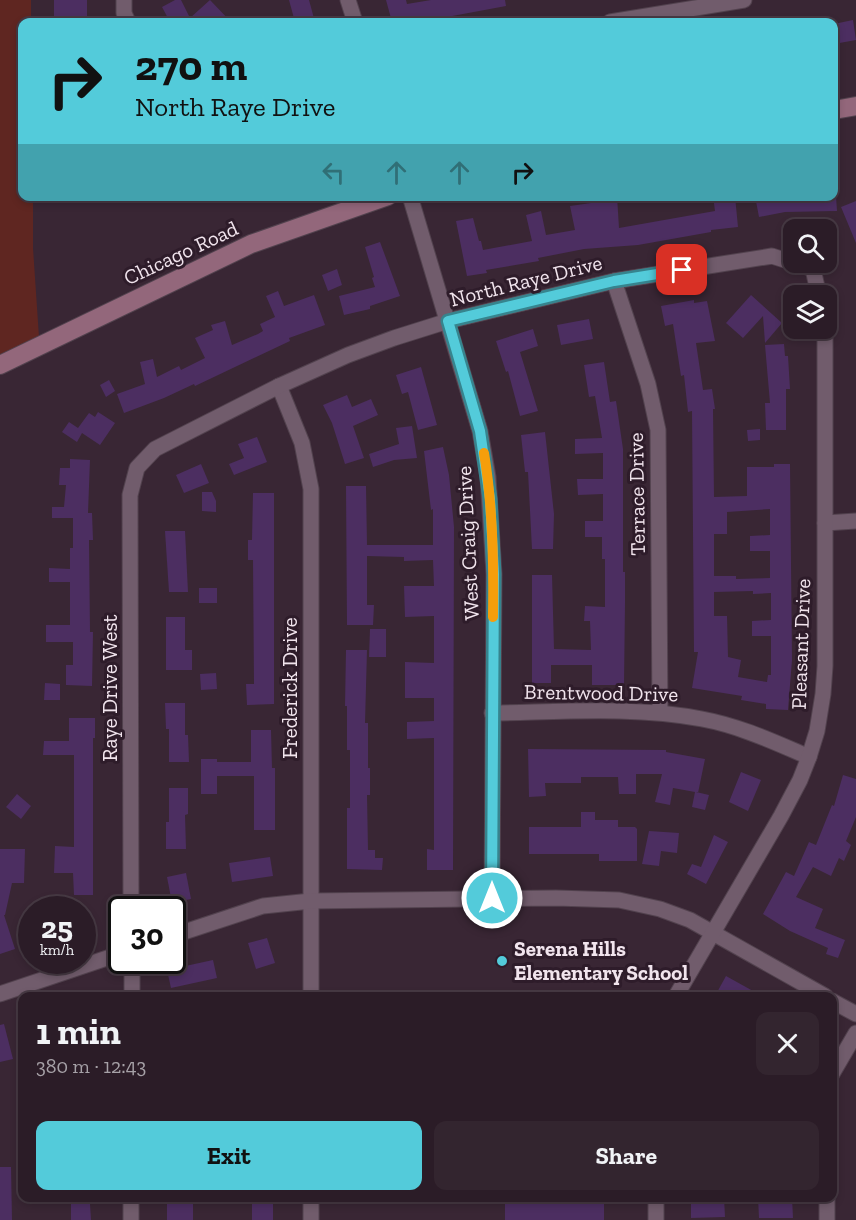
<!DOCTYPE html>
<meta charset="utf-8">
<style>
body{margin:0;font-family:"Zilla Slab",serif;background:#33252f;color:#f1f3f6;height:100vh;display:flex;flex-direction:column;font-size:22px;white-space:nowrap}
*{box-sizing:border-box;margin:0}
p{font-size:20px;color:#a6a1a7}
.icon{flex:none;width:33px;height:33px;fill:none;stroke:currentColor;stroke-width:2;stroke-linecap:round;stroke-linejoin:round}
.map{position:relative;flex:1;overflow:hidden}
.panel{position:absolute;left:18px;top:992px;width:819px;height:210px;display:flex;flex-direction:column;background:#2b1c27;border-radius:12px;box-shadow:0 3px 9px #0003,0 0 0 2px #473a44}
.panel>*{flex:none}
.top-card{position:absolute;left:18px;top:18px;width:820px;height:183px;border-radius:12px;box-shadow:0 3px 9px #0003,0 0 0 2px #473a44;background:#53cbda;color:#111;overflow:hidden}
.controls{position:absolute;left:783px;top:219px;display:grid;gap:12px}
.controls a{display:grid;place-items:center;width:54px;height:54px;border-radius:12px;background:#2b1c27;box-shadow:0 3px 9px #0003,0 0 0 2px #473a44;font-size:30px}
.speed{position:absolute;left:18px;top:896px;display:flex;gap:12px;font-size:30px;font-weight:700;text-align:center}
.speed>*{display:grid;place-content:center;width:78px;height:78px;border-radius:50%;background:#2b1c27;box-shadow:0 3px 9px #0003,0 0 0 2px #473a44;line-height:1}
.speed small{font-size:15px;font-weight:400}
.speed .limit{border:3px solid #111;border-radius:9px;background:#fff;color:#111}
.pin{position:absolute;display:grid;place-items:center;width:51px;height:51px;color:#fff;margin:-26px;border-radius:12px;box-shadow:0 3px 9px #0006}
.me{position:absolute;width:66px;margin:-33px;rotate:0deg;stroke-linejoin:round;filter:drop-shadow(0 0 4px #0008)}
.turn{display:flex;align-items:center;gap:21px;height:126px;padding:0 18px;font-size:27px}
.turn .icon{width:78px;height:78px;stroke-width:2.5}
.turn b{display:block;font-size:42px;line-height:51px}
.lanes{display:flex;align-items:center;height:57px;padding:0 18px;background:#0003;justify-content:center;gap:30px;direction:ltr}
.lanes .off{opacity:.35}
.round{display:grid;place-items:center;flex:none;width:63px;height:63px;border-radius:12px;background:#33252f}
.head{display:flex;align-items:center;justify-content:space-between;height:102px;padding:0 18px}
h1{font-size:36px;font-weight:700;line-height:45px}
.cta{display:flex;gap:12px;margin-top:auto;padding:12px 18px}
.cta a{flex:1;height:69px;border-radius:12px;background:#53cbda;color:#111;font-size:24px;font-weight:700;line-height:69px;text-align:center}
.cta a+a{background:#33252f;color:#f1f3f6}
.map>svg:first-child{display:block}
.green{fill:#5f2621}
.building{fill:#4c2e61;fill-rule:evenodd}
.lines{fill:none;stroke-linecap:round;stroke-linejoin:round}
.street-casing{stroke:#52424e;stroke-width:17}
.secondary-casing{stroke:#52424e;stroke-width:20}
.street{stroke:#715c6c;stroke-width:15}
.secondary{stroke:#93677b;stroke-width:18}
.route-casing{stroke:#36848e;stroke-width:15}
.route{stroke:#53cbda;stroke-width:10}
.slow{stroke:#f59e0b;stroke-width:10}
.poi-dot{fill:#53cbda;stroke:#2e1c2a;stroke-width:2}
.labels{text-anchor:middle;stroke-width:6;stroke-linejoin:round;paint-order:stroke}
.street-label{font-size:21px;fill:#f1e4ed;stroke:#2e1c2a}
.poi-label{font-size:21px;font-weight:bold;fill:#f1e4ed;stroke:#2e1c2a;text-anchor:start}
</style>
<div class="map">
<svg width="856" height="1220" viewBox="0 0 856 1220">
<rect width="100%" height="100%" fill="#392634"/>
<path class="green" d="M0,0h31v22h-9v174l11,1v51l6,89 -39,18z"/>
<g class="building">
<rect x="54" y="0" width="33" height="17"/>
<path d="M175,0h6l9,18 20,-18 21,22h-61l-8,-15z"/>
<path d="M289,0h20l6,22h-20z"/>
<path d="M386,0h20l1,4 24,-4h74l1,6 -86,16h-28z"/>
<path d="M853,20l3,20 -22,4v-20z"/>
<path d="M597,196h20l2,32 96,-17 -2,-15h22l3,31 -27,3v2l-73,13 -54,4 -46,9 1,3 -53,9 1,3 -20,3 -11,-55 17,-3 6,23h2l2,9 49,-9 -6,-26 15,-4 5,24 29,-5 -5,-24 28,-4z"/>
<path d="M755,196h81l1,15 -52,1 -26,5z"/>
<path d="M856,201v42l-15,-36z"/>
<path d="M380,242l20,54 -30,10v3l-26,6 -5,-19 36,-9 -3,-9 2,-1 -9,-30z"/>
<path d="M337,269l5,16 -14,6 -6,-16z"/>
<path d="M278,291l6,15 30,-11 11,30 -36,13 1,3 -95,45 -1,-2 -30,14 -40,15 -7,-19 28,-10 -5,-22 13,-3 4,18 22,-11 2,4 24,-12 -10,-20 18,-8 -2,-5 14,-4 7,24 26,-11 5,-3 -3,-7 15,-7 -9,-21z"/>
<path d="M751,295l31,28 -17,20 -2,-27 -20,22 -17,-15z"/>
<path d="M694,300v3l13,-2 8,40 -19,2 7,47 9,-1 3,20h-2l1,88 33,-1v-29h27v-3h16l2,196 -4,50 -22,-1v-5l-25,-4 1,-4 -50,-8 6,-36h-4l-2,-241 -4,1 -4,-37 -3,1 -8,-52 -8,2 -4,-20zM770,509v26l-20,1v15h20v27l-34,1v-3h-22v-42h13v-22zM753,591v3l18,-1v27l-19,1v15h19v39h-3l-1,7 -29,-5 3,-17 -13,-3 -1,-41h-13v-24z"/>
<path d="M589,319l4,20 -32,6 -4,-20z"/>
<path d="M533,329l5,17 -18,6 18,59 -18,5 -12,-45 -2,1 -10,-31z"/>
<path d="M784,344l1,12h3l2,33h-4v41h-20l-1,-27h5l-5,-58z"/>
<path d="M604,362l6,40 6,-1 7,48v123h2v31l-1,82h-32v-20h-41v18h-19v-108h20l2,74 37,1 -1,-29h-6l1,-15 20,1v-48h-3v-22h-17v-16h18v-27l-25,1 -1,-16h26v-26l-28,1v-15l27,-1 -7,-42 -6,1 -5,-32z"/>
<path d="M421,367l16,58 -19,5 -10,-38 -6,2 -6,-19z"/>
<path d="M109,380l6,11 -9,6 -6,-12z"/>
<path d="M347,395l5,12 19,-8 7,16 -25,11 11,32 -19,6 -13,-41 -9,-18z"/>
<path d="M98,412l17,11 -15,22 -18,-12 -5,9 -15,-10 7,-10 9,6 11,-15 6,4z"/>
<path d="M412,426l5,32 -23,2 -21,7 -4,-13 30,-10 -3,-16z"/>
<path d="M760,429v11l-12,1 -1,-11z"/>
<path d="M545,432l9,82 -1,35h-21l-4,-77h-3l-4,-37z"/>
<path d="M257,437l10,25 -33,13 -5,-11 15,-6 -6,-14z"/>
<path d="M443,447l6,28 5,52 -1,343h-26v-21l7,1v-112l-27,1v-17l27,-1v-23h-29v-36l29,1v-47l-29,1 -1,-31h30l-1,-26 -29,1v-4l-37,-1v49h7l-1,20h-26l-1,-139h20l1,59h66v-36l-2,1 -7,-59z"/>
<path d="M70,459l20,1 -2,53h4l1,27h-4l1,92h3l-1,54 -26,-1v-20h7v-23h-27v-17h24v-43h-21v-14l21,1v-21h3v-30h-21v-11h12l2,-22h-7l1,-17h10z"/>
<path d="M201,464l8,19 -25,10 -8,-18z"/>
<path d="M202,492h10l4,9v11l-14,-1z"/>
<path d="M253,493h21v211l-27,1 -1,-21h8l-1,-124h-5v-20h4z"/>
<path d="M165,531h20l3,61h-19z"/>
<rect x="199" y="588" width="18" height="15"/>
<path d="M166,617h19v33h7v20h-26z"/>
<path d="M370,629h16v28h-17z"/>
<path d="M346,650h21l-2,73h3v45h2v27h-3l1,55h7v8h8l-1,12 -35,-1v-61h3v-58h-3v-44h-2z"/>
<path d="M216,673l1,16 -16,1 -1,-16z"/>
<path d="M45,683l15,1v16h-16z"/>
<path d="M165,703h20v32h3l1,27h-20v-33h-3z"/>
<path d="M69,718h26v20h-2v157h-19l-1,-22h-19l1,-27 19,1v-92h-31l1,-14h25z"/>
<path d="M251,730h20l1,38h3v62h-21v-54h-37v18h-16v-35h16v3h34z"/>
<path d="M528,749l138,1v2l39,7 -7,34 -2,-1 13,3 -4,15 -13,-3 3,-15 -22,-4 -3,17 -15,-3 7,-28h-26v20h-17l-1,-17h-37v6h-36l1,13 -17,1z"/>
<path d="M741,772l20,8 -13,31 -19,-9z"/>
<path d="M843,775l13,4v38l-10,24 5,4 -7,16 -5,-3 -8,18 -18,-9 -17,30 27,12 -8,19 30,12 -7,18 -12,-4 2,-6 -38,-17 -27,-17 23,-42 8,4 15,-34 7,3 16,-40 2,1z"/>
<path d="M169,788h19v26l-3,1 1,34h-20v-27h3z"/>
<path d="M17,794l14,12 -10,13 -15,-12z"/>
<path d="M581,812h14v8h23v7h17l2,2v32h-38v-7h-70v-27h52z"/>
<path d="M649,831l30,2 -2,20 -16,-2 -2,15 -17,-2z"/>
<path d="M714,835l14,7 -22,42 -19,-10 5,-10 9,3z"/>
<path d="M0,849h25l-1,34h-12l-7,32h-1l11,34 -15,5z"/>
<path d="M270,857l3,19 -41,6 -3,-19z"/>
<path d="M186,873l5,26 -19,4 -5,-26z"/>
<path d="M267,938l8,25 -19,6 -8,-26z"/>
<path d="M213,960l4,18 -46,10 -4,-18z"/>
<path d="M726,976l36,20h-47z"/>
<path d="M4,1024l9,35 -13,3v-37z"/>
<path d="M0,1167h11l1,53h-12z"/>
<rect x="505" y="1197" width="99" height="23"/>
<path d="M691,1197h33l1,20 -34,1z"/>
<path d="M758,1197h34l1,21h-34z"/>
<path d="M167,1200l26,1v19h-26z"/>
<path d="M273,1200v20h-21v-19z"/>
<path d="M71,1204h19l1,16h-20z"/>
</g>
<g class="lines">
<g class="street-casing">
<g id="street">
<path d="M124,0v13l4,9"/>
<path d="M348,0l7,22"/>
<path d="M610,22l134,-22"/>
<path d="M410,196l70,235 8,46 6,97 -2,324"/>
<path d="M614,281l34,103 10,46 2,282"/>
<path d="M279,386l23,57 9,46v507"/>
<path d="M825,523l31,-2"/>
<path d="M492,713c68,-1 143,-7 210,6 38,7 72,23 107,38"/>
<path d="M131,909l-1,-414 7,-27 18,-19 124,-63 69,-31 46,-17 54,-17 166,-40 158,-25 41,13 6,27"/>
<path d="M172,936l91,-30 48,-5 245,-3 63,2 41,9 30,11 135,76"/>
<path d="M0,994l122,-41"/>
<path d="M132,996v-36"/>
<path d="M676,996l105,-180 19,-36 9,-23 8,-26 6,-37 2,-28v-338"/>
<path d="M832,1001l24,13"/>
<path d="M832,1074l24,-41"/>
<path d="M311,1197v23"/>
<path d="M656,1197v23"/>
<path d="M827,1197v23"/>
<path d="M131,1220v-23"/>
</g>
</g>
<g class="secondary-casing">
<g id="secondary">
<path d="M834,110l22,-4"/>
<path d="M0,365l251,-121 137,-48"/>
</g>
</g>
<use href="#street" class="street"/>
<use href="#secondary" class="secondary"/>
</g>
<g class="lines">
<g class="route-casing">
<path id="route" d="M492,898l2,-324 -4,-75 -10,-68 -32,-110 166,-40 68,-11"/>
</g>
<use href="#route" class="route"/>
<path class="slow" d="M484,453c9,54 10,110 9,164"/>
</g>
<circle class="poi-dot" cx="502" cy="961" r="6"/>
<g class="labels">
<g class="street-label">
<text transform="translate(181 253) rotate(-25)" y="7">Chicago Road</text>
<text transform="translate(526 281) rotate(-14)" y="7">North Raye Drive</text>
<text transform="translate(637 494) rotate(-91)" y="7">Terrace Drive</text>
<text transform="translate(468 543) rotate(-93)" y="7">West Craig Drive</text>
<text transform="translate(801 644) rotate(-88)" y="7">Pleasant Drive</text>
<text transform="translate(110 688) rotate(-90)" y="7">Raye Drive West</text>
<text transform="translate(290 688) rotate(-90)" y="7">Frederick Drive</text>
<text transform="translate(601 693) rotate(1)" y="7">Brentwood Drive</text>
</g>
<g class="poi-label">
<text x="514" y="956">Serena Hills<tspan x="514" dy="24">Elementary School</tspan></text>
</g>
</g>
</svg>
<div class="controls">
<a><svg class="icon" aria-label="search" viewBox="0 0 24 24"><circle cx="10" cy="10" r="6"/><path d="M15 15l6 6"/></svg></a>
<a><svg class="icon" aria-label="layers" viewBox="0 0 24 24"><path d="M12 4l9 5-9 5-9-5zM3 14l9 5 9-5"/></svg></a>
</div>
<div class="speed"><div>25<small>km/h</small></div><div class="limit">30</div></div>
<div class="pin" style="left:682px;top:270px;background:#d93025"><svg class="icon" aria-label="arrive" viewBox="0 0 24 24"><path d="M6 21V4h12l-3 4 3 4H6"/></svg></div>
<svg class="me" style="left:492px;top:898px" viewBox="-20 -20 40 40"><circle r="17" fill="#53cbda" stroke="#fff" stroke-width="3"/><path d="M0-11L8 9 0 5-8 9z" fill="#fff"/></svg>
<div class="top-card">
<div class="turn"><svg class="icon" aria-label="right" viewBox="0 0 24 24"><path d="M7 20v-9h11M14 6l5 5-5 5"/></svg><div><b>270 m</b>North Raye Drive</div></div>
<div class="lanes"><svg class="icon off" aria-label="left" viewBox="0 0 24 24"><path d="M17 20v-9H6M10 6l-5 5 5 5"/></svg><svg class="icon off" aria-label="ahead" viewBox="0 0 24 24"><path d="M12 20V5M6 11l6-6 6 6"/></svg><svg class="icon off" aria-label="ahead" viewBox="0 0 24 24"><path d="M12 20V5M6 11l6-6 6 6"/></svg><svg class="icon" aria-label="right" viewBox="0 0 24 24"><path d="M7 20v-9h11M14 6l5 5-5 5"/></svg></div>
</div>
<section class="panel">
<div class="head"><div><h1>1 min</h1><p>380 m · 12:43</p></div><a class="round"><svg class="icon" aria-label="close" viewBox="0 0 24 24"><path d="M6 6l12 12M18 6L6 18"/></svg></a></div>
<div class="cta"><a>Exit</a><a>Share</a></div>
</section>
</div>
